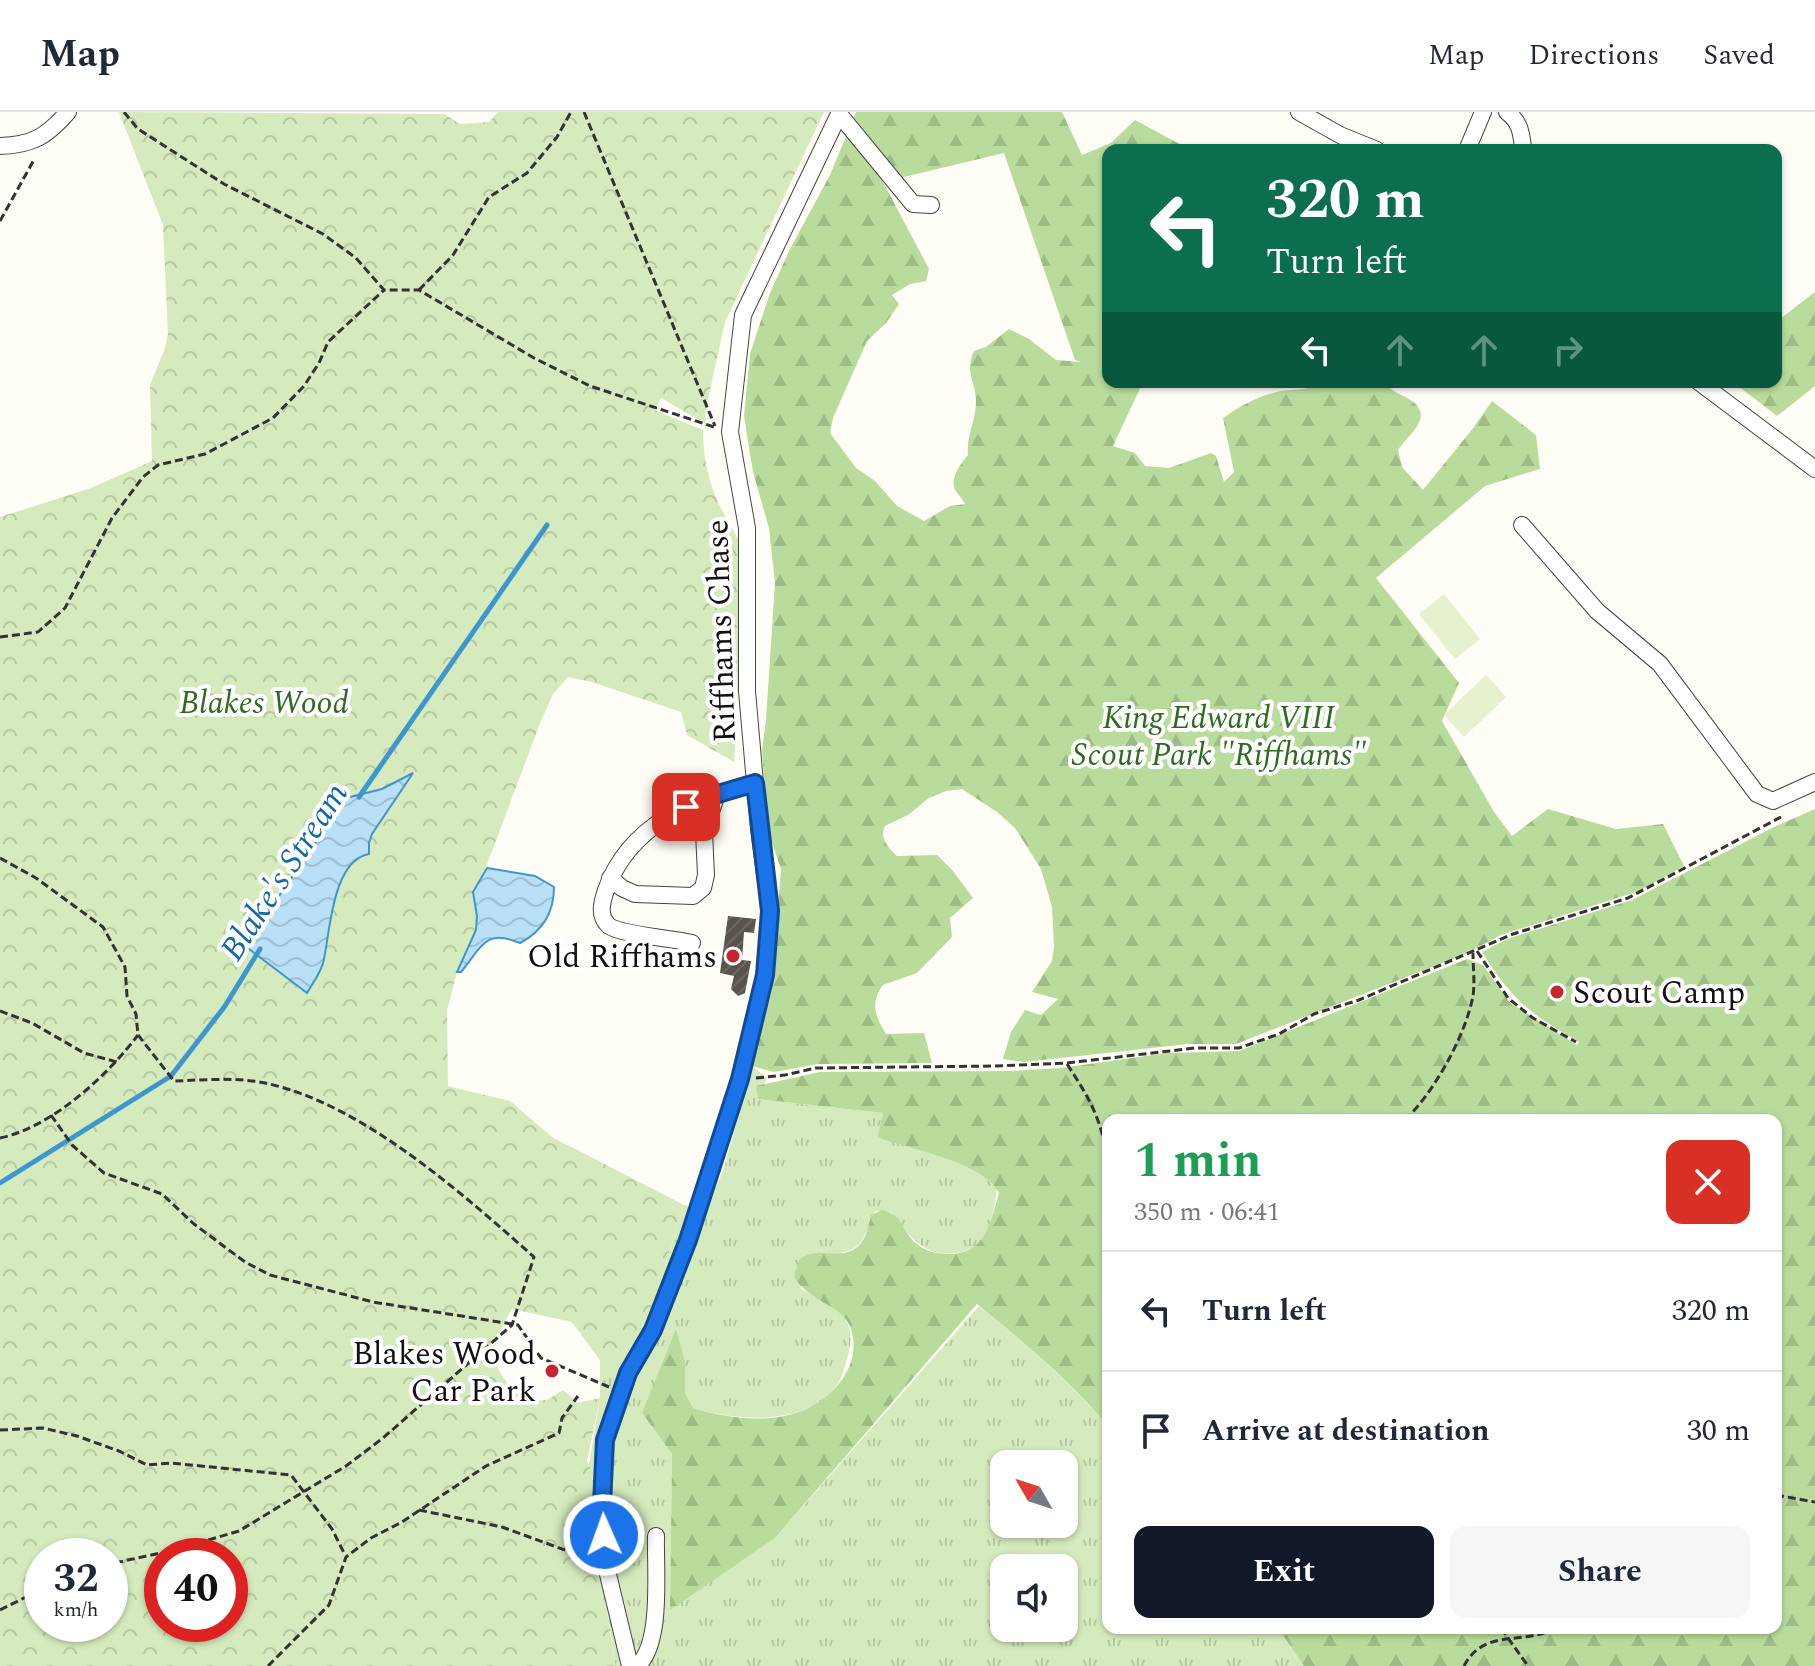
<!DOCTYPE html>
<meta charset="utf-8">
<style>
body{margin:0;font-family:Spectral,serif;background:#f6f6f7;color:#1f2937;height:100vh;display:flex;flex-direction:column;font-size:30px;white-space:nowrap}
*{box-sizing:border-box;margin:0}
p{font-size:26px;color:#747a83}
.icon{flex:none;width:44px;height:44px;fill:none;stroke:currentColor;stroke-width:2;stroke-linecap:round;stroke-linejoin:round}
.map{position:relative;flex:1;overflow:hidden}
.side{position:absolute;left:1102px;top:1002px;width:680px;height:520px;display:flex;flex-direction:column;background:#fff;border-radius:16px;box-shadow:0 2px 6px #0004}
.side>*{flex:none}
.banner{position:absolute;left:1102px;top:32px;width:680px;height:244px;border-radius:16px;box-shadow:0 2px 6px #0004;background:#0b6e4f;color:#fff;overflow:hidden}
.needle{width:52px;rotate:309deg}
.buttons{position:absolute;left:990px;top:1338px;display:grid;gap:16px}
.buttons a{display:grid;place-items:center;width:88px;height:88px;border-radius:16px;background:#fff;box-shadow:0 2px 6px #0004;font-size:40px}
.speed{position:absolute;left:24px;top:1426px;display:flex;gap:16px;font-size:40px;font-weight:700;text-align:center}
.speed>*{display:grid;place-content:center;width:104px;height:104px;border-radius:50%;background:#fff;box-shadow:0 2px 6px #0004;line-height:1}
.speed small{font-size:20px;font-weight:400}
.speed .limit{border:12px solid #d22;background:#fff;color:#111}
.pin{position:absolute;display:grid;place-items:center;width:68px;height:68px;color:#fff;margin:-34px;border-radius:16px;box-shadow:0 4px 12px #0006}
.me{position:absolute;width:88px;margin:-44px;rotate:358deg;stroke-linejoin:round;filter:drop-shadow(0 0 6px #0008)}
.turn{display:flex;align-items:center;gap:28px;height:168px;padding:0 32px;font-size:36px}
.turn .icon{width:104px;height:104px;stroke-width:2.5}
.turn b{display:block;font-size:56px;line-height:68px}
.lanes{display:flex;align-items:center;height:76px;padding:0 32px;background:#0003;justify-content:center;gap:40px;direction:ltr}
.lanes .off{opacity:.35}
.round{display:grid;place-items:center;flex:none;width:84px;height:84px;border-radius:16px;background:#f6f6f7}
.headline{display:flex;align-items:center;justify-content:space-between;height:136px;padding:0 32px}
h1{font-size:48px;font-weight:700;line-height:60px;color:#1e9e55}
.cta{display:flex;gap:16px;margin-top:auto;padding:16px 32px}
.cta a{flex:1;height:92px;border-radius:16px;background:#111827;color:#fff;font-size:32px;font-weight:700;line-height:92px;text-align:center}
.cta a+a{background:#f6f6f7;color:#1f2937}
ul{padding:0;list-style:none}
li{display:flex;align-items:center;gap:24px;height:120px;padding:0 32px;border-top:2px solid #e0e1e3}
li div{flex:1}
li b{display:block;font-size:30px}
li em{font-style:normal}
header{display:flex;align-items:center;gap:48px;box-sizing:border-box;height:112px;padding:0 40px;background:#fff;border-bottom:2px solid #e0e1e3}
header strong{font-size:38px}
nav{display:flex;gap:44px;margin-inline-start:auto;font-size:28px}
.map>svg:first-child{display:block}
.grass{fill:url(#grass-tufts);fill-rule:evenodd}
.forest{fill:url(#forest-firs);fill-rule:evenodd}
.park{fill:url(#park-crowns);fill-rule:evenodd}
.pitch{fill:#e6f2cf}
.water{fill:url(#water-waves);stroke:#3f96cf;stroke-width:2}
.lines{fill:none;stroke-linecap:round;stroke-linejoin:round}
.stream{stroke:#3f96cf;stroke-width:5}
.building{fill:url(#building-hatch)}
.minor-casing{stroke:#444;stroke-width:18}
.path{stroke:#333;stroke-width:3;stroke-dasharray:8 4;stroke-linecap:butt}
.minor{stroke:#fff;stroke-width:16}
.route-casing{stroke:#114b97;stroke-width:20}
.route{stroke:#1a73e8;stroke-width:14}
.poi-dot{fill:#c4262e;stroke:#fff;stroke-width:3}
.labels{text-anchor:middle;stroke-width:8;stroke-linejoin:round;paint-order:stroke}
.street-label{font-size:32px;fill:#111;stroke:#fff}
.park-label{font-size:32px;font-style:italic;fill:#2f6b1f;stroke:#fff}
.poi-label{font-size:32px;fill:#111;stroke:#fff;text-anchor:end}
.water-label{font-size:34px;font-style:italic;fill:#1768a6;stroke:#fff}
</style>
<header>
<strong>Map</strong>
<nav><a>Map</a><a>Directions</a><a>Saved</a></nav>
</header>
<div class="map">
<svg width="1815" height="1554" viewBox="0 0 1815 1554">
<defs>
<pattern id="grass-tufts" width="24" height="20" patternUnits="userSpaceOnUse" patternTransform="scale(2)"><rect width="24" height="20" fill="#d5ebbd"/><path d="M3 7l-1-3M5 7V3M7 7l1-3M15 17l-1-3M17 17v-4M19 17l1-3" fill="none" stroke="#b6c8a1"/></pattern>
<pattern id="forest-firs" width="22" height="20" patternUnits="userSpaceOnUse" patternTransform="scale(2)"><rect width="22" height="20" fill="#b9dc9c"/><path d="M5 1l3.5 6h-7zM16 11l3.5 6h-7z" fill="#9ebc85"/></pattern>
<pattern id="park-crowns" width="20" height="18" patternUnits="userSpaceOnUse" patternTransform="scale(2)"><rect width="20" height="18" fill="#d5ebbd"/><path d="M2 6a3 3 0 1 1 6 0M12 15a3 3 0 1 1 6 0" fill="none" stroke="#b6c8a1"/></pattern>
<pattern id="water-waves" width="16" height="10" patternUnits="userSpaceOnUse" patternTransform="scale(2)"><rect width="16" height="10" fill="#b9e0f7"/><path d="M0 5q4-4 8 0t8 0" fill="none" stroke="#9ebfd3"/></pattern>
<pattern id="building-hatch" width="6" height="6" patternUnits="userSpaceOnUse" patternTransform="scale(2)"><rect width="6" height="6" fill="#5a524d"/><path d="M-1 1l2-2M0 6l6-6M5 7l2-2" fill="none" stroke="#6d6662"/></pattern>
</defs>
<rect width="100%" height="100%" fill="#fffdf5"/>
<path class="grass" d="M752,954l15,12 -9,21 125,14 101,63 13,13c-3,17 -5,35 -14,49 -7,10 -15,13 -27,15 -32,5 -47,-18 -65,-41l-16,-1c-15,36 -14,42 -55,44l-20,33c13,8 30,16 42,27 10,10 10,27 6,40 -3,11 -6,25 -14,34 -30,38 -101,31 -141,19l-8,-15v-31l-43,51 30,41 -2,155 105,-71 204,-232c45,37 91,75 129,120v202h170l26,38h-689l-26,-201 11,-67v-40l54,-57 30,-96 21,7 18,-41zM1004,1352h60v60h-60zM1004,1456h60v60h-60z"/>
<g class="forest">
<path d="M856,0h206l20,43 29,-12 24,-23 52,28 -79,2v232h35l-30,64 22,7 10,13 24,2 42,-15 5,3 8,26 10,-10 -11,-54c17,-12 33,-21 54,-26 16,-4 31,0 45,-10h70l-3,5c7,7 15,8 23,14 23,17 -5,34 -14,49l4,17 21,23 51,-63 18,-26 44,34 4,34 -55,17 -109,92 83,105 -17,38 52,91 18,24 36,-27 68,20 47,-5 21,42 -45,25 -138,44 -36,19 -229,90h-48l-164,18 -21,-3 8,-27 14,-22 16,5 17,-16 -26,-7 20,-31 2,-14 -2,-40 -11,-38 -26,-41 -18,-16 -35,-23 -16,2 -17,7 -21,17 -23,11c-6,12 3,21 12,30l40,-1 16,16 20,27 -23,20 2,19 -35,36 -34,12c-13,18 -8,31 3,49l38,-1 8,30 -114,1 -44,8 -22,-6 2,-18 17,-55 10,-124 -13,-38 -6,-81 4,-30 9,-137 -6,-55 -16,-56 -9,-56 6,-62 20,-61 20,-44 40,-74zM1004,41l71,207 6,2 -25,-2 -27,-21 -20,-10 -23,18 -12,4c-10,22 2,30 2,51 0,18 -10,34 -8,53 -6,8 -17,20 -14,32 1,5 9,12 11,17l-15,2 -26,15 -27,-15 -22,-25 -19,-13 -26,-35 3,-15 34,-77 19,-18 13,-19 -7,-9 18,-11 16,-3 3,-12 -46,-87z"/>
<path d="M1815,180v94l-38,30 -44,-34h43v-60z"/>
<path d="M1815,697v857h-511l-26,-38h498v-508h-668v306c-38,-46 -85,-84 -131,-122l-202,234 -105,72 2,-156 -30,-41 34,-84 9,33v31l8,15c50,15 113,20 148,-27 11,-15 16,-34 10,-52 -7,-24 -45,-28 -57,-53l5,-16c20,-17 48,6 64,-20 4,-6 6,-17 8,-25l11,-5c22,4 20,23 35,34 8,7 20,10 30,10 39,1 43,-31 52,-61 -15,-30 -86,-44 -117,-54l-4,-3 5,-23 -125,-14 -2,-13 64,-14 190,-1 51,-3 106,-15 72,-2 228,-92 16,6 27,38 67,42 2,-3c-49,-28 -67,-42 -97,-90l25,-13 125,-39 142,-73z"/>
</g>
<path class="park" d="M119,0l325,2 16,10 29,-2 9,-10h326l-99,210 -20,91 1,16 -2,-6 -43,-25 -7,12 49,20c0,31 7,59 22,86 7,13 15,24 20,39l-11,207 -47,-27 -6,-23 -89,-30 -24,-5 -15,17 -13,29 -54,144 -13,25 4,24 -1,14 -19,42 -10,38 1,76 62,15 42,36 132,68 -30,96 -26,51 -26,11 -30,-41 -60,-13 -22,38c7,25 16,38 37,54l20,-1 16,-10 15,13 22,-5 -13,63 5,11 2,41 21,153h-615v-1149l91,-29 61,-27 -2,-76 15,-37 3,-14 -5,-109zM42,1444h68v68h-68zM162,1444h68v68h-68z"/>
<g class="pitch">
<path d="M1444,482l36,45 -25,20 -36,-45z"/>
<path d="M1486,563l20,22 -42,40 -20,-22z"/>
</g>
<g class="water">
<path d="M413,661l-41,61 -3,9v11c-36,6 -39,76 -45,105 -2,13 -11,23 -17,34l-62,-47 101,-148 36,-9z"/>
<path d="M487,756l48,8 19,11c0,26 -11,44 -34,56 -35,-15 -38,4 -59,29h-4l19,-42 1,-14 -4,-24z"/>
</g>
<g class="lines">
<g class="stream">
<path d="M359,685l188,-272"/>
<path d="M0,1071l171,-107 54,-70 35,-57"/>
</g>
</g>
<path class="building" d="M728,804l28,3 -2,14 -10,-1 -2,28 9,1 -6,32 -7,3 -7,-7 3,-13 -14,-3z"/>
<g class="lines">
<g class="minor-casing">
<g id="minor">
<path d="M1299,0l41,23 37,15"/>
<path d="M1507,0c13,10 14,20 16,35"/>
<path d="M839,2l74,90 18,1"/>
<path d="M0,34c33,-1 47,-10 68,-34"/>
<path d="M1467,38l16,-38"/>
<path d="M1699,270l116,87"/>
<path d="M1522,413l75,86 63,53 97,130 16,7 42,-19"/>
<path d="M610,766l12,10 13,6 58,2 10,-8 3,-13 -2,-43 13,-38"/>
<path d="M692,831c-17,-4 -75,-9 -84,-18 -10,-10 -6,-23 -2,-35 24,-67 86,-89 149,-107"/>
<path d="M630,1554l-24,-100 -4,-62 3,-64 23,-67 25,-43 35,-90 52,-161 25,-104 5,-64 -11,-82 -12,-138v-163l-17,-96 13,-117 97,-203"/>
<path d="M637,1554c26,-22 18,-97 19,-130"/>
</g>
</g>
<g class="path">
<path d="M124,0l14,17 86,55 99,50 33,24 28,32h35l115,68 56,28 124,41"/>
<path d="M584,0l131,314"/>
<path d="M0,109l35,-63"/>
<path d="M419,178l34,-35 36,-58 38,-24 30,-36 14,-25"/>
<path d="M0,525l38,-5 27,-24 47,-90 31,-41 15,-12 47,-11 68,-36 31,-32 15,-23 9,-21 56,-52"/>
<path d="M0,746l36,20 67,49 22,40 2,29 9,18 2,21 36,46c30,-1 62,-4 91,2 96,20 198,111 269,174l-22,68 -129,113 -37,28 -107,65 -65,19 -64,14"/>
<path d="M1477,839l31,47 25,20 43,24"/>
<path d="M0,899l32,12 52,30 33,9"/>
<path d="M1067,952c23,35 33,53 41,94"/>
<path d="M756,966l29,-3 31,-7 179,-2 72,-3 128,-15h44l40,-14 35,-20 45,-14 154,-66 115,-36 153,-81"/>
<path d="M51,1003l21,30 32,28 58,21 32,30 51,38 25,13 103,27 145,23 23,33 68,29"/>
<path d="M1405,1008c29,-28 60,-83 68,-124 2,-13 0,-29 0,-43"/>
<path d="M0,1026c52,-11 107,-62 138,-103"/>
<path d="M0,1318l43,-2 34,8 42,15 28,14 24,-2 120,12 41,54 13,26"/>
<path d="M1776,1383l39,7"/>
<path d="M419,1398l83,17 90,33"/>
<path d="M0,1498l42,-21"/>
<path d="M1501,1516l27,38"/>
<path d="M268,1554l61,-61 17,-48 25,-19 31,-16 84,-56 73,-33 3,-15 16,-22"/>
<path d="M1464,1554c20,-39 61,-20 91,-38"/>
</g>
<use href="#minor" class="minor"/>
</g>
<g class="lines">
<g class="route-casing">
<path id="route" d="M604,1423l-2,-31 3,-64 23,-67 25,-43 35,-90 52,-161 25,-104 5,-64 -15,-128 -47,14 -22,10"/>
</g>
<use href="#route" class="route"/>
</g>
<g class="poi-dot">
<circle cx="733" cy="844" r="8"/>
<circle cx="1557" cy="880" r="8"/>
<circle cx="552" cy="1259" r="8"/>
</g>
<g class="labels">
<g class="street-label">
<text transform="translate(720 519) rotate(-92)" y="11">Riffhams Chase</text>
</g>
<g class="park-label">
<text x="264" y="601">Blakes Wood</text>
<text x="1219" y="616">King Edward VIII<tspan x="1219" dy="37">Scout Park "Riffhams"</tspan></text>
</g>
<g class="poi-label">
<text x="717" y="855">Old Riffhams</text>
<text x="1573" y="891" text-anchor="start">Scout Camp</text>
<text x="536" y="1252">Blakes Wood<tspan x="536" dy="37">Car Park</tspan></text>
</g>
<g class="water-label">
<text transform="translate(283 759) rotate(-57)" y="12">Blake's Stream</text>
</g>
</g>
</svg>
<div class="buttons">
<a><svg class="needle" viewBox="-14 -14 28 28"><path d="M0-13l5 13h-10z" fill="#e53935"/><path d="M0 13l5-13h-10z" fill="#747a83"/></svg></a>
<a><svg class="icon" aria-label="sound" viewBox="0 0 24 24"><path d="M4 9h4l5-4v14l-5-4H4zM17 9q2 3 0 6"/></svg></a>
</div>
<div class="speed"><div>32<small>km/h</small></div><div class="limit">40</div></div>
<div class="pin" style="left:686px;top:695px;background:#d93025"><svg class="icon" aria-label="arrive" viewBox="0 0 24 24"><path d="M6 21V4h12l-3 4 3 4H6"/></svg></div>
<svg class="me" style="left:604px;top:1423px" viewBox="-20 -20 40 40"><circle r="17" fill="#1a73e8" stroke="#fff" stroke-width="3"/><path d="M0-11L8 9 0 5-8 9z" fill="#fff"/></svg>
<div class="banner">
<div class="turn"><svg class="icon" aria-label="left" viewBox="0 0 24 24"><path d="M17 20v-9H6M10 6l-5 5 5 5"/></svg><div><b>320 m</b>Turn left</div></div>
<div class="lanes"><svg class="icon" aria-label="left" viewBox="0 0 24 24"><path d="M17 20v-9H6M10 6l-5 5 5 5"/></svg><svg class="icon off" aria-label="ahead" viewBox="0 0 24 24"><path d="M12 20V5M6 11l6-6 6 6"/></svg><svg class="icon off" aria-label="ahead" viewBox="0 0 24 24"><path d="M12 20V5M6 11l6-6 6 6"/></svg><svg class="icon off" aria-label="right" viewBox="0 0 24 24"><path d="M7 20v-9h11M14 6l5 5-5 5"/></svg></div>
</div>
<section class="side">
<div class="headline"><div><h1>1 min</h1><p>350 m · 06:41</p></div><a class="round" style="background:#d93025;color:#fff"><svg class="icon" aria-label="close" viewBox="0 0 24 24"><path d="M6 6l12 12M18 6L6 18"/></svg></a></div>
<ul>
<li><svg class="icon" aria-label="left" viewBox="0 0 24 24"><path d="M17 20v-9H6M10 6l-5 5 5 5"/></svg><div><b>Turn left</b></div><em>320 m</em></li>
<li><svg class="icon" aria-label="arrive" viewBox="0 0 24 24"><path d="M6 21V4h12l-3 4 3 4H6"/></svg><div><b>Arrive at destination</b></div><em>30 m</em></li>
</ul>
<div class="cta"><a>Exit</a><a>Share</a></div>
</section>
</div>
